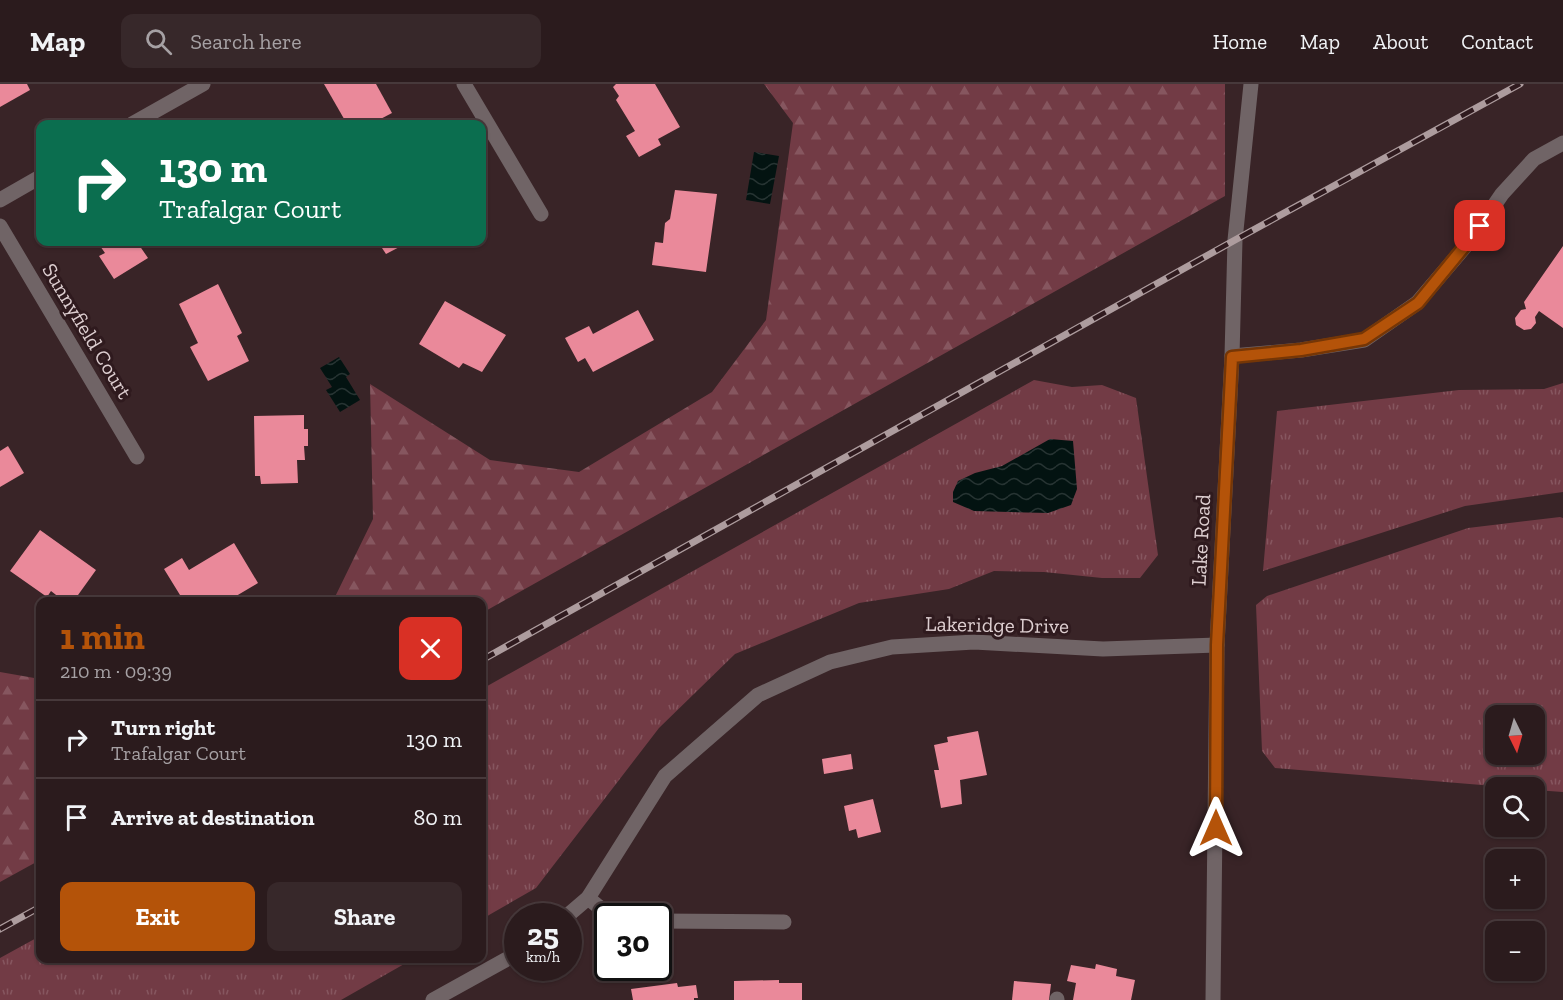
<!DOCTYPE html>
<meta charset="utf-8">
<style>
body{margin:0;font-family:"Zilla Slab",serif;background:#37282a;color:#f1f3f6;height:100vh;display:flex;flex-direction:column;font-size:22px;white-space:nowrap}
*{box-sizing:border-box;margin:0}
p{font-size:20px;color:#a6a1a4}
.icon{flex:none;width:33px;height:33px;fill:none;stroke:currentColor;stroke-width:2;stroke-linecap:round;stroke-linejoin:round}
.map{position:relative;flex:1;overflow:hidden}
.sheet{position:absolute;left:36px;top:513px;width:450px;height:366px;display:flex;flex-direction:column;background:#2b1b1d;border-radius:12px;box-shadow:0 2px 4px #0004,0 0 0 2px #47393b}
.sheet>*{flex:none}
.hud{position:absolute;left:36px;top:36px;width:450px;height:126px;border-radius:12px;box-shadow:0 2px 4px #0004,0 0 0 2px #47393b;background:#0b6e4f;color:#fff;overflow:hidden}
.needle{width:39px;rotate:175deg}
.tools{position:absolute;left:1485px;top:621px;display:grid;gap:12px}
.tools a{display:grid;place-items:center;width:60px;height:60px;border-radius:12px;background:#2b1b1d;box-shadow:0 2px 4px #0004,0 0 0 2px #47393b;font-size:30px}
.speed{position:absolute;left:504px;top:819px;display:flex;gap:12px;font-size:30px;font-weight:700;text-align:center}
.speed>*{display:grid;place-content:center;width:78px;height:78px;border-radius:50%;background:#2b1b1d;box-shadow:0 2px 4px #0004,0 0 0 2px #47393b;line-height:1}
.speed small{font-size:15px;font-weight:400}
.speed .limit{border:3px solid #111;border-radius:9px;background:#fff;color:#111}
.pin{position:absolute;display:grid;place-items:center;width:51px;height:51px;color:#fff;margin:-26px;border-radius:12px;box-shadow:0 3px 9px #0006}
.me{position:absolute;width:66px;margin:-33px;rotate:0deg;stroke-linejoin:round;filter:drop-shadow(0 0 4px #0008)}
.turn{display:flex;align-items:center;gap:21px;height:126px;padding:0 24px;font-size:27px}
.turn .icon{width:78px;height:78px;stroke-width:2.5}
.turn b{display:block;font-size:42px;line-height:51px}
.round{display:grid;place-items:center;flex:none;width:63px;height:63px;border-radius:12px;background:#37282a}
.summary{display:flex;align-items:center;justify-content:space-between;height:102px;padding:0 24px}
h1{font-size:36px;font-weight:800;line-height:45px;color:#b45309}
.action{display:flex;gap:12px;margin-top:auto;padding:12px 24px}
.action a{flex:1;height:69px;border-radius:12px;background:#b45309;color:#fff;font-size:24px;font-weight:800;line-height:69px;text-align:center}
.action a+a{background:#37282a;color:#f1f3f6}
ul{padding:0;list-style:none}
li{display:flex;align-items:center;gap:18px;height:78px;padding:0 24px;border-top:2px solid #47393b}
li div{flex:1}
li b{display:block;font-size:22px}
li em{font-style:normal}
header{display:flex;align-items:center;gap:36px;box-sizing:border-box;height:84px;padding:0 30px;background:#2b1b1d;border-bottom:2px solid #47393b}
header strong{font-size:28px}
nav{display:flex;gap:33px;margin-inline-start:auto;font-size:21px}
.search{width:420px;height:54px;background:#37282a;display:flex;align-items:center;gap:15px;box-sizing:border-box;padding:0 21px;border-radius:12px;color:#a6a1a4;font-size:22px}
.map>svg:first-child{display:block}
.grass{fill:url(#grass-tufts);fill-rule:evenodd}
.forest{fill:url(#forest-firs)}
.water{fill:url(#water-waves)}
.building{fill:#ea899a}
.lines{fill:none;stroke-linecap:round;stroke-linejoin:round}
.minor{stroke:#706466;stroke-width:15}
.rail-casing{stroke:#ad9c9e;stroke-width:7}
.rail{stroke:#2f1a1e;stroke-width:4.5;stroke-dasharray:14;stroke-linecap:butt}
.route-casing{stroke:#753606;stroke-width:15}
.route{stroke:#b45309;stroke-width:10}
.labels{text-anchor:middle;stroke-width:6;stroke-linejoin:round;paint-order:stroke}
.street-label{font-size:21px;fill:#ddced0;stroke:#2f1a1e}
</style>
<header>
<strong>Map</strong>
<div class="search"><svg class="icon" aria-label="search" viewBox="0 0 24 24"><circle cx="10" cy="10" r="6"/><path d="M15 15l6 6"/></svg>Search here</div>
<nav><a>Home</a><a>Map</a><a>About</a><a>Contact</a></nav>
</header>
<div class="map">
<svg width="1563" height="916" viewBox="0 0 1563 916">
<defs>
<pattern id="grass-tufts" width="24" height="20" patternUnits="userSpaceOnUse" patternTransform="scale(1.5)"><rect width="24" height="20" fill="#723b45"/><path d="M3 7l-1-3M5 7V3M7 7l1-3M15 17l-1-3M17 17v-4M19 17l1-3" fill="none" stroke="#86565f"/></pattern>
<pattern id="forest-firs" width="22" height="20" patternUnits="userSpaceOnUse" patternTransform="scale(1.5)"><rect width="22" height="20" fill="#723b45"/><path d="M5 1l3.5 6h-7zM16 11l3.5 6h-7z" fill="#86565f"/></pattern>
<pattern id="water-waves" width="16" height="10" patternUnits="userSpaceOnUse" patternTransform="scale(1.5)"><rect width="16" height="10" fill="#031311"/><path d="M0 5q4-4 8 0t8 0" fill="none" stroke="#273433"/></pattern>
</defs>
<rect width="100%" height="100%" fill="#392427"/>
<g class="grass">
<path d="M1034,296l38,7 30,-2 34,13 22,157 -18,23h-38l-58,-6 -50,-1 -45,18 -90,14 -124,51 -76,74 -123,160 -54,31v-230z"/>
<path d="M1563,299v109l-98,14 -202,65 14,-160 182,-21 85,-1z"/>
<path d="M1560,433l3,1v274l-28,-2 -1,-2 -28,-1 -231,-19 -13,-17 -6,-146 11,-9 201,-68zM1496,632h38v38h-38z"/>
<path d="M40,852v22l373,1 -72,41h-341v-42z"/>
</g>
<g class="forest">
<path d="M764,0h461v112l-743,417v-11l-149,-1 40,-82 -3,-135 120,76 89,12 133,-80 54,-72 27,-197z"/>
<path d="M0,588l40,7v181l-40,22z"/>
</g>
<g class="water">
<path d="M754,68l25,4 -9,48 -24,-4z"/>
<path d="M339,273l11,17 -4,3 14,23 -20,12 -14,-22 6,-3 -12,-19z"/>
<path d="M1050,355l23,2 4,48 -6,16 -23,8 -74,-2 -21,-9v-10l5,-11 17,-8 27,-7z"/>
</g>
<g class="building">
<path d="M0,0h27l3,6 -30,17z"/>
<path d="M324,0h52l16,29 -21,11h-24z"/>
<path d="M616,0h39l25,43 -22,12 3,6 -22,12 -13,-21 9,-5 -19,-31 3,-4 -6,-9z"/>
<path d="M675,106l42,4 -11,78 -54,-7 3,-23 8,1 2,-20 5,-4z"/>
<path d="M90,158h47l11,16 -34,21 -15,-23 6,-3 -7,-10 -5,3z"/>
<path d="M378,158h31l-23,12z"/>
<path d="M1563,162v82l-24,-17 -4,6 1,6 -5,6 -7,1 -8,-5 -1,-7 6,-8 5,-1 -2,-7z"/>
<path d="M218,200l24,49 -5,3 12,25 -41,20 -18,-34 8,-4 -19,-39z"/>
<path d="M445,217l61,34 -24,37 -19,-9 -4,5 -40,-24z"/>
<path d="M638,226l16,30 -61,32 -8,-14 -7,4 -13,-24 24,-12 4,8z"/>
<path d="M304,331v14h4v17h-4l1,14h-8l1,23 -37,1 -1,-8h-5l-1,-60z"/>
<path d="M8,362l16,27 -24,14v-36z"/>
<path d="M40,446l56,40 -23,32h-8l-14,-11 -4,6 -37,-26z"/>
<path d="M234,459l24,40 -32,19h-51l-2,-3 7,-4 -16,-26 18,-11 7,12z"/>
<path d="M978,647l9,44 -27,5 2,24 -21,4 -7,-38h5l-5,-25 14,-3 -1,-5z"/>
<path d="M851,670l2,15 -29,5 -2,-15z"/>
<path d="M873,715l8,33 -23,6 -2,-9 -7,2 -5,-25z"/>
<path d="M1096,880l21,5 -1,7 19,4 -4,20h-58l3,-17 -9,-2 4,-16 24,4z"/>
<path d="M779,896v3h23v17h-68v-19z"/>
<path d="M1014,897l37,3 -2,16h-37z"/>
<path d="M677,899l1,4 18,-2 2,13h-4v2h-61l-2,-11z"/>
</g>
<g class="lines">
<g class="minor">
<path d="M464,0l77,130"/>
<path d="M132,40l71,-40"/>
<path d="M0,116l40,-23"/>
<path d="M0,142l137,231"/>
<path d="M1232,272l69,-6 63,-10 53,-37 52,-61 33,-48 32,-35 29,-16"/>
<path d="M588,814l22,18"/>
<path d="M567,832l21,-18 77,-122 93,-81 72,-33 62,-15 82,-5 129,7 114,-4"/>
<path d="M658,837l126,1"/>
<path d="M1057,915v1"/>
<path d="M433,916l85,-47"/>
<path d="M1213,916l4,-355 15,-289 3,-116 16,-156"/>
</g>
<g class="rail-casing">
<g id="rail">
<path d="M482,576l753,-420 285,-156"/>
<path d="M0,845l40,-22"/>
</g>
</g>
<use href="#rail" class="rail"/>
</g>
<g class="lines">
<g class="route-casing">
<path id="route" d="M1216,744l1,-183 15,-288 69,-7 63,-11 54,-36 50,-61 12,-16"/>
</g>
<use href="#route" class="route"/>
</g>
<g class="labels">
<g class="street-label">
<text transform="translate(87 247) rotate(59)" y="7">Sunnyfield Court</text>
<text transform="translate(1201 456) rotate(-87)" y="7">Lake Road</text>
<text transform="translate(997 541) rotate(1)" y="7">Lakeridge Drive</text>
</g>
</g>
</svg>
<div class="tools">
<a><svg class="needle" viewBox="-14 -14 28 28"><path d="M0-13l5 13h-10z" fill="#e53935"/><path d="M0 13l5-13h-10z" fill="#a6a1a4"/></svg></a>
<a><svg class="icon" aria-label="search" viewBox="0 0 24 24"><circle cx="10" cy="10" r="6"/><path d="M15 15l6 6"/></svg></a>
<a>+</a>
<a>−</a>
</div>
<div class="speed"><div>25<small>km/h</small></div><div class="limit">30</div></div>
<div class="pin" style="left:1480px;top:142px;background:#d93025"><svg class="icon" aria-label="arrive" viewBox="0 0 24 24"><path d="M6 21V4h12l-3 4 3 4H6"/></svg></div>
<svg class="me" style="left:1216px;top:744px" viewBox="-20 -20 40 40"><path d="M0-17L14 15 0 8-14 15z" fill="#b45309" stroke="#fff" stroke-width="4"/></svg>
<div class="hud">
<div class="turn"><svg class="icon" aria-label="right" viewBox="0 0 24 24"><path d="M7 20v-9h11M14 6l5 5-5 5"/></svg><div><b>130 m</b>Trafalgar Court</div></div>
</div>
<section class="sheet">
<div class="summary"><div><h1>1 min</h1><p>210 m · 09:39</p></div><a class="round" style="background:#d93025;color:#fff"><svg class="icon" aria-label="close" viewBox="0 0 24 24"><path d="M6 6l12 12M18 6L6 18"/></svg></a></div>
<ul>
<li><svg class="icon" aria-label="right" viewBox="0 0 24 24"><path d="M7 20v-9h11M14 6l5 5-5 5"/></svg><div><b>Turn right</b><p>Trafalgar Court</p></div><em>130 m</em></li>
<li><svg class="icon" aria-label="arrive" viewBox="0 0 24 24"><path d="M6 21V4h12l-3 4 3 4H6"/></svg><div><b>Arrive at destination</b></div><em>80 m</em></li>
</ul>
<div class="action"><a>Exit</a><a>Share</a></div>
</section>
</div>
